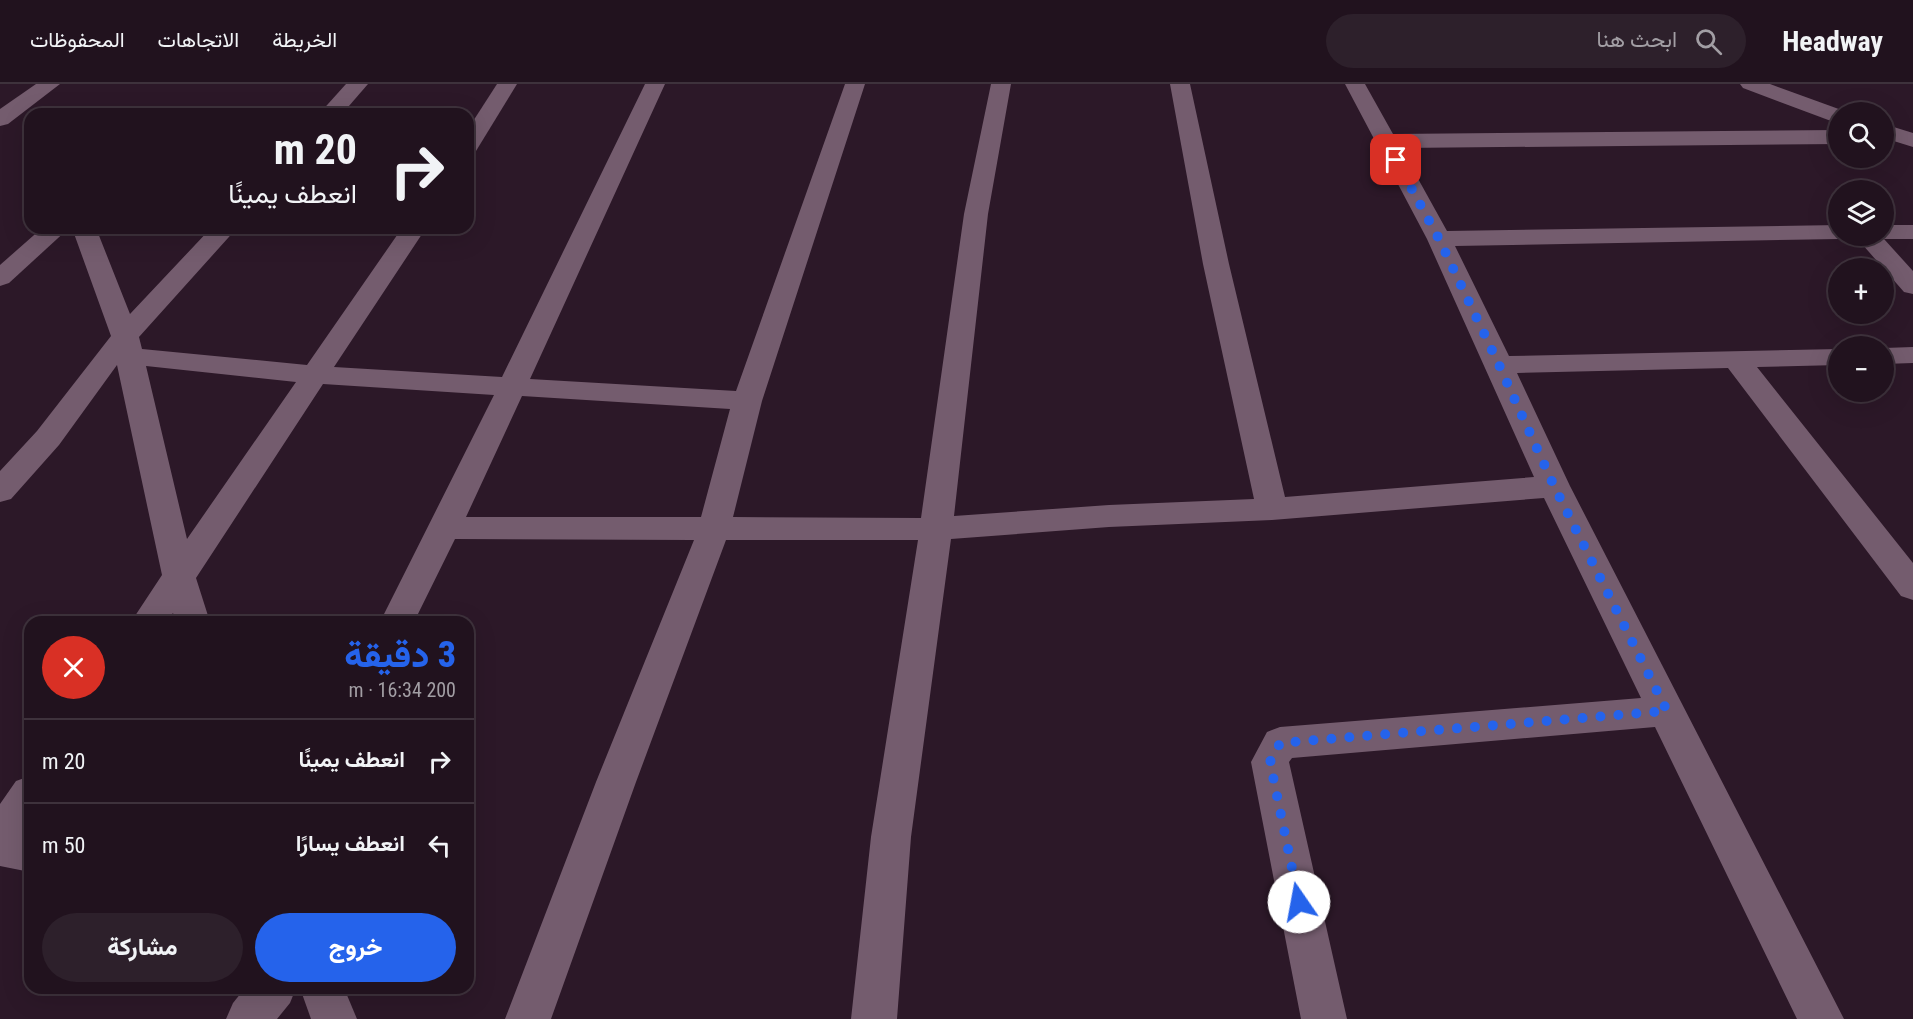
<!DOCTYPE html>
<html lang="ar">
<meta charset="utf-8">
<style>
body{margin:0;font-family:"Roboto Condensed",Vazirmatn,sans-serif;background:#2d202b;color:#f1f3f6;direction:rtl;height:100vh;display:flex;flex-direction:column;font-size:22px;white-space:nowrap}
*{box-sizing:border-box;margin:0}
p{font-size:20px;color:#a29ea4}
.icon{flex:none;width:33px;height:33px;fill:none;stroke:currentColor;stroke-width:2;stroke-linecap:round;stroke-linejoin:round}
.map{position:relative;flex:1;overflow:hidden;direction:ltr}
.details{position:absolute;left:24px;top:532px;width:450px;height:378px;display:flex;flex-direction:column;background:#21121e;border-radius:18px;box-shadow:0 6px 24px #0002,0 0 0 2px #3e323c;direction:rtl}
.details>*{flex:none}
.hud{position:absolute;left:24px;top:24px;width:450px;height:126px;border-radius:18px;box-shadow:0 6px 24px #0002,0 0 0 2px #3e323c;direction:rtl;background:#21121e;color:#f1f3f6;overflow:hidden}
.fabs{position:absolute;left:1828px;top:18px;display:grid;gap:12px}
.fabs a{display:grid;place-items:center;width:66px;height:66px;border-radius:50%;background:#21121e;box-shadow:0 6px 24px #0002,0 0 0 2px #3e323c;font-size:30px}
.pin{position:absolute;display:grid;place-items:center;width:51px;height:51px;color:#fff;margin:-26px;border-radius:12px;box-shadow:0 3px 9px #0006}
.me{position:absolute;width:66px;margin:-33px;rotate:348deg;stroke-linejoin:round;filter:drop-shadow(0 0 4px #0008)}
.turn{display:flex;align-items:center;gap:21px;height:126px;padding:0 18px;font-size:27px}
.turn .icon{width:78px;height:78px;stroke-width:2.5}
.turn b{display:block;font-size:42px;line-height:51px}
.round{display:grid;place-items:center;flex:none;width:63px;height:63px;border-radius:32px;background:#2d202b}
.summary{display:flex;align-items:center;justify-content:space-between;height:102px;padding:0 18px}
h1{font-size:36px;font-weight:800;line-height:45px;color:#2563eb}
.action{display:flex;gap:12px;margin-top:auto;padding:12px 18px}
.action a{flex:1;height:69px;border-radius:36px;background:#2563eb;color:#fff;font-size:24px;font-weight:800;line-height:69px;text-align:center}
.action a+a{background:#2d202b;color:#f1f3f6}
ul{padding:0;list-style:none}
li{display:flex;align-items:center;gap:18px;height:84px;padding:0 18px;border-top:2px solid #3e323c}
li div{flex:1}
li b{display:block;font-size:22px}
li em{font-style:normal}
header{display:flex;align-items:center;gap:36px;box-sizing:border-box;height:84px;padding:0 30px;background:#21121e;border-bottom:2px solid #3e323c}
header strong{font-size:28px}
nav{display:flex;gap:33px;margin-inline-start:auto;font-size:21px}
.search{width:420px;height:54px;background:#2d202b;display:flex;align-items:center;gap:15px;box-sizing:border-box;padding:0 21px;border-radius:33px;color:#a29ea4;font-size:22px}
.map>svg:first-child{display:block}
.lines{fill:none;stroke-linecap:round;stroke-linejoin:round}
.minor{fill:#745c6e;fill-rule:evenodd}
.route{stroke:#2563eb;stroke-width:10;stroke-dasharray:0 18}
</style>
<header>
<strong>Headway</strong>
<div class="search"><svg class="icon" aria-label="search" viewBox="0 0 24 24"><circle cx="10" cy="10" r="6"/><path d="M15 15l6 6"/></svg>ابحث هنا</div>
<nav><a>الخريطة</a><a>الاتجاهات</a><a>المحفوظات</a></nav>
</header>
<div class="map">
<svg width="1913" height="935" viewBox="0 0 1913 935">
<rect width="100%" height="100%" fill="#2c1828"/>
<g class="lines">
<g class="minor">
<path d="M36,0h24l-52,40 -8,2v-17z"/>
<path d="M346,0h22l-26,30h-23z"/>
<path d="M497,0h20l-41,67 -8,2v-24z"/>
<path d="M645,0h20l-135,295 206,12 109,-307h20l-103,317 -29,116 188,1 43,-304 27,-130h20l-23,130 -34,302 155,-11 145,-6 -51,-235 -33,-180h20l39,180 56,233 249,-20 -107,-238 -82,-155h20l28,50 446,-4v14l-438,4 46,83 392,-6v11h10l-10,3 -384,7 54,110 330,-7v16l-82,2 156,196v37l-12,-4 -173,-228 -211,5 53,113 274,533h-47l-142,-292 -363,31 -3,4 58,257h-46l-50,-257 16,-30 13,-5 361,-29 -97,-200 -272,22 -163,7 -158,12 -40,298 -14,182h-46l20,-182 47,-297h-192l-90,242 -85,237h-46l91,-237 98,-242 -239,-1 -41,83h-34l114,-227 -171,-11 -127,194 14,44h-34l-3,-9 -7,9h-35l31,-47 -45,-210 -58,80 -48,54 -11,3v-31l37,-40 74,-95 -39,-108h24l34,86 81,-86h26l-98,109 3,12 165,16 95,-137h24l-92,139 168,10zM146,282l150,16 -109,157zM522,312l208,13 -29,108h-235z"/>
<path d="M1740,0h30l77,28h-8v10l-8,-1 -88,-33z"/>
<path d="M1884,40l29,9v14l-29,-9z"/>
<path d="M1884,141h29v14h-29l29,32v23l-9,-2 -49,-56h29z"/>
<path d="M42,144h27l-60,55 -9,3v-21z"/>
<path d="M1913,263v16l-29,1v-16z"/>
<path d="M30,692v49l-6,10 6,1v36l-30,-6v-62l16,-23z"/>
<path d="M245,904h51l-6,15 -13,16h-51l7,-16z"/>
<path d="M300,904h44l13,31h-46z"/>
</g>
</g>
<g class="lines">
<path class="route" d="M1299,818l-29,-140 10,-19 387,-32 -113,-225 -55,-121 -60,-126 -43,-79"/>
</g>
</svg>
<div class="fabs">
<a><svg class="icon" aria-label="search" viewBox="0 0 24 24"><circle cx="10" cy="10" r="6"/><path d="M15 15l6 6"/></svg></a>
<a><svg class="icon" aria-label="layers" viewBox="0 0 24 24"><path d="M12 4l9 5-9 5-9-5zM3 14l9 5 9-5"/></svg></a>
<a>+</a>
<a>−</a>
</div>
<div class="pin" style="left:1396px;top:76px;background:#d93025"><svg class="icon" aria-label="arrive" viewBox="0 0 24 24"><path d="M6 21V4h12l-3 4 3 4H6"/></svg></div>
<svg class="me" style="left:1299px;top:818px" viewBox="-20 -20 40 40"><circle r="19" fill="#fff"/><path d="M0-13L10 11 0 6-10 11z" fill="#2563eb"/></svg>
<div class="hud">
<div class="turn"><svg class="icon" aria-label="right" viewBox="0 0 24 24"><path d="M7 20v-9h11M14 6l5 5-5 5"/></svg><div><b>20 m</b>انعطف يمينًا</div></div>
</div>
<section class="details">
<div class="summary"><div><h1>3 دقيقة</h1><p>200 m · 16:34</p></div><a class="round" style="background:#d93025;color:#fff"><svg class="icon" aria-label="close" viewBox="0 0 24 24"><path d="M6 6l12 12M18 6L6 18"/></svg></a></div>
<ul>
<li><svg class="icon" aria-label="right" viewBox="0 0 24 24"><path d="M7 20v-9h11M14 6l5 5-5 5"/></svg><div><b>انعطف يمينًا</b></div><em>20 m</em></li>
<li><svg class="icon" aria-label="left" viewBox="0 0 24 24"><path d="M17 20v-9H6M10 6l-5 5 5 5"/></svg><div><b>انعطف يسارًا</b></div><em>50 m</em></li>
</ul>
<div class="action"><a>خروج</a><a>مشاركة</a></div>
</section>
</div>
